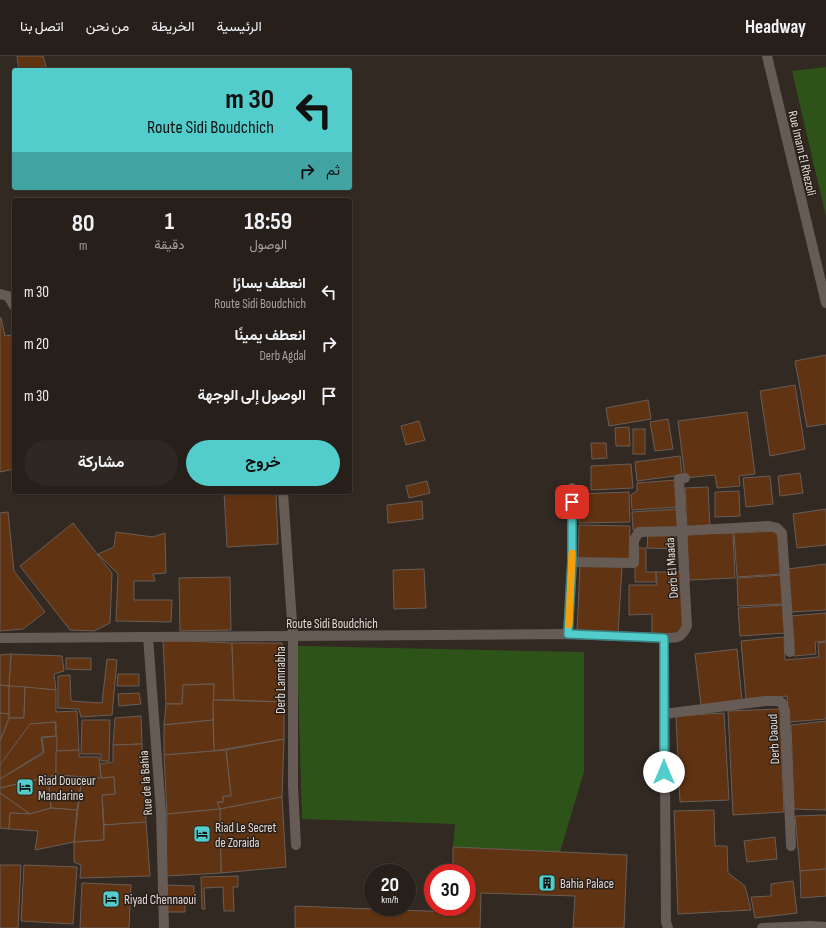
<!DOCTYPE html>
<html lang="ar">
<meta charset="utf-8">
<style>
body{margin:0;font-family:"Sofia Sans Condensed",Vazirmatn,sans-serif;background:#2e2723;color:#f1f3f6;direction:rtl;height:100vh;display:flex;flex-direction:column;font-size:15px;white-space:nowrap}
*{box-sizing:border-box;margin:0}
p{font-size:13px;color:#a4a2a2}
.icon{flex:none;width:22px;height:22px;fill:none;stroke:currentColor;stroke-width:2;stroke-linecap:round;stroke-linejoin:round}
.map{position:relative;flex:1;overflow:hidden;direction:ltr}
.panel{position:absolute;left:12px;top:142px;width:340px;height:296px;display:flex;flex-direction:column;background:#261f1a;border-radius:4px;box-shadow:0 1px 3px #0004,0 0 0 1px #423d39;direction:rtl}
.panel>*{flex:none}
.banner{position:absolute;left:12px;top:12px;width:340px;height:122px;border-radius:4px;box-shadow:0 1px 3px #0004,0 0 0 1px #423d39;direction:rtl;background:#53cdcb;color:#111;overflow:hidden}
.speed{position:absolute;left:364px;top:808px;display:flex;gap:8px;font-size:20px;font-weight:700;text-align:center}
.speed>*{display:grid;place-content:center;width:52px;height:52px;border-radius:50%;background:#261f1a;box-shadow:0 1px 3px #0004,0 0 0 1px #423d39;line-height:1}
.speed small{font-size:10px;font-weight:400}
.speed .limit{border:6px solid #d22;background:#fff;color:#111}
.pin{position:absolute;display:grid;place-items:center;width:34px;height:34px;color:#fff;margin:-17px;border-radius:8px;box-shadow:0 2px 6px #0006}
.me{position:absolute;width:44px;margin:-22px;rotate:0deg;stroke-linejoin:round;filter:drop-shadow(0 0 3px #0008)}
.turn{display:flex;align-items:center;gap:14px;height:84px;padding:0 12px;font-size:18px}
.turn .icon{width:52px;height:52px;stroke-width:2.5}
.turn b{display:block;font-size:28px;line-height:34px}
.then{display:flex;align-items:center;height:38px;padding:0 12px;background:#0003;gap:8px;font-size:15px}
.eta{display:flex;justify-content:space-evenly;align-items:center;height:68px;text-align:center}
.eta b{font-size:24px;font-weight:700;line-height:28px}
.button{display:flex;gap:8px;margin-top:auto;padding:8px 12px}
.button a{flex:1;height:46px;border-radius:24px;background:#53cdcb;color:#111;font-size:16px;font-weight:700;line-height:46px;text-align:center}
.button a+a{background:#2e2723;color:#f1f3f6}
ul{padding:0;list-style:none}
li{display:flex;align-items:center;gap:12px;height:52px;padding:0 12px}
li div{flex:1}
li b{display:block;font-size:15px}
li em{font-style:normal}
header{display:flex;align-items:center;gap:24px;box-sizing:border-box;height:56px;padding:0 20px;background:#261f1a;border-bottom:1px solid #423d39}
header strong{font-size:19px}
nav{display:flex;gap:22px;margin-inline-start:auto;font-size:14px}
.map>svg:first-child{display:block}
.green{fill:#2e5318}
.building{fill:#603312;stroke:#695e57}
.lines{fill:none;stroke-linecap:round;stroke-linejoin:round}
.minor{stroke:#665b55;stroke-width:10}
.route-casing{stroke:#368584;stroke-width:10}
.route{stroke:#53cdcb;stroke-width:7}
.slow{stroke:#f59e0b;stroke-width:7}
.labels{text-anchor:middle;stroke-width:3;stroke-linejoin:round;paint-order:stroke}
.street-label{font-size:13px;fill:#e1dad6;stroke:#281f19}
.poi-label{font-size:13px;fill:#e1dad6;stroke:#281f19;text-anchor:start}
</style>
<header>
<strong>Headway</strong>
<nav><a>الرئيسية</a><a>الخريطة</a><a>من نحن</a><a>اتصل بنا</a></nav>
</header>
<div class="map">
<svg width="826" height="872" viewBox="0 0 826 872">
<rect width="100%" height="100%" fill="#322923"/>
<g class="green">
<path d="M826,11v150l-34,-146z"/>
<path d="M297,590l287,6v120l-24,80 -107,-5 2,-23 -153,-5z"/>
</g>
<g class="building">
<path d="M17,0h26l4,14h-28z"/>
<path d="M0,262h1l4,18 6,-1 3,17v117l-14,3z"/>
<path d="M826,299v69l-19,3 -12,-66z"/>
<path d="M795,329l10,64 -35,7 -10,-65z"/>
<path d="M648,344l3,19 -42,7 -3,-18z"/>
<path d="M747,356l8,62 -16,2 1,10 -23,2 -2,-13 -30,3 -7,-57z"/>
<path d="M668,363l5,30 -18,2 -5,-29z"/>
<path d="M419,365l6,19 -19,5 -5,-19z"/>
<path d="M629,371l1,19h-14l-1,-18z"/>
<rect x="633" y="373" width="12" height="25"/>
<path d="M591,387h15l1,15 -15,1z"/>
<path d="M680,400l2,19 -45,6 -2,-19z"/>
<path d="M631,408l2,24 -42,2v-24z"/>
<path d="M800,417l3,20 -23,3 -2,-20z"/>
<path d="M770,420l3,28 -27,3 -3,-29z"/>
<path d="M676,424l2,27 -46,3 -1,-15 6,-4v-8z"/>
<path d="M427,425l3,12 -21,5 -3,-12z"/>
<path d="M708,431l2,40 -23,1 -2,-40z"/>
<path d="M739,435l1,25 -25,1v-25z"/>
<path d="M224,436h52l2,52 -51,3z"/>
<path d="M629,436l1,30 -51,1 -1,-29z"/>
<path d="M422,445l1,18 -35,4 -1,-18z"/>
<path d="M678,453l2,18 -47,3 -1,-18z"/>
<path d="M826,453v36l-29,3 -4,-34z"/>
<path d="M8,456l6,59 31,41 -22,17 -23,2v-118z"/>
<path d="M73,467l39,50 -2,50 -16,8 -24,-1 -50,-64z"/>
<path d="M579,469l51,1 -1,34 -51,-1z"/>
<path d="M778,475l3,43 -44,3 -3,-44z"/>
<path d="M116,476l37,5 12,-4 1,40 -13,1 2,7h-21v19h38l-1,22 -55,-1 2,-47 -20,-20 16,-7z"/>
<path d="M648,476l27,2v15l-28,-1z"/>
<path d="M733,477l2,45 -46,2 -2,-46z"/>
<path d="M635,492h11v24h10v10h-21z"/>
<path d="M826,508v46l-36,2 -2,-43z"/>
<path d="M580,509l42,2 -4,66 -41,-2z"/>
<path d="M424,513l2,39 -32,1 -1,-39z"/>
<path d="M656,516h28l1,51 -7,12 -26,1v-22l-23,1v-30h28z"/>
<path d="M782,519l1,29 -45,2 -1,-28z"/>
<path d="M230,521l1,53 -51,1 -1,-53z"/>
<path d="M784,549l2,28 -46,3 -2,-28z"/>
<path d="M826,557v28l-11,1 1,12 -22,2 -4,-40z"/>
<path d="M784,581l1,23 34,-3 -1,-14 8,-1v77l-37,3 -2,-26 -41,4 -5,-59z"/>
<path d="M163,584l69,3 2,57h-21l1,-16 -31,1 -1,19h-16z"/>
<path d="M232,587h50l2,59 -50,-2z"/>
<path d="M737,593l5,52 -41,5 -6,-52z"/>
<path d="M11,598l51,2 2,15 -10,3 2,16 -47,-4z"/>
<path d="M11,598l-2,32 -9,-1v-30z"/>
<path d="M66,602h25v12l-25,-1z"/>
<path d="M107,603l10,1 -5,55 -31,2 -2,-8 -21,-1v-32l12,-1 1,26 31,2z"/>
<path d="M118,618h21v12h-22z"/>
<path d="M214,628l-1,36 -49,5 2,-21h16l1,-19z"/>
<path d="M0,629l9,1v28l-9,-1z"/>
<path d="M9,630l16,1 -1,31h-15z"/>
<path d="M25,631l31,3v22l21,-1 2,39 -23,1v-29l-25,2 -31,42v-25l9,-23h15z"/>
<path d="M139,637l2,11 -22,2 -1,-12z"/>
<path d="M213,644l71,2v37l-70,12z"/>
<path d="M780,653l4,103 -51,3 -5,-104z"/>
<path d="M0,657l9,1v4l-9,23z"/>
<path d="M724,657l5,87 -49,2 -4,-86z"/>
<path d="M141,660l1,28 -29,1 2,-27z"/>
<path d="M82,664h28l-1,41h-8v-7h-20z"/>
<path d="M213,664l1,31 -50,4v-30z"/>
<path d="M826,665v89l-32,-1 -3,-84z"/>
<path d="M55,666l1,14 -15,1 2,15 -43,27v-14l30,-41z"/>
<path d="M57,680l-1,39 -56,13v-9l44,-26 -2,-15z"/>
<path d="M284,683l-2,58 -62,12 -3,-7h6v-6h8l-5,-46z"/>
<path d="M142,688l4,78 -42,3 -2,-30 13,-1 -1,-17 -13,1 -1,-14 13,-2v-17z"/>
<path d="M79,694v7h20l2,21 -45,-3v-24z"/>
<path d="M226,694l5,46h-8v6h-6l3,7 -53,5 -3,-59z"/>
<path d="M56,719l26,2 -5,33 -26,-2 -3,-31z"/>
<path d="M48,721l3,31 -21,6 -30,-21v-5z"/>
<path d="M82,721l19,1 13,-1 1,17 -13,1 2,45 -30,2z"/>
<path d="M0,737l30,21 -20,-1 -1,16 -9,-1z"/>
<path d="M282,741l4,70 -65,6 -1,-64z"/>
<path d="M51,752l26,2 -3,32 -39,8 3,-19 -29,-2 1,-16 20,1z"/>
<path d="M220,753l1,64 -55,3 1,-62z"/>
<path d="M714,754l1,36h12l1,27 17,13 6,24 -73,4 -4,-103z"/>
<path d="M826,759v54l-26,2 -5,-55z"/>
<path d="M146,766l4,54 -70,2 1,-13 -7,-3v-20l30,-2v-15z"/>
<path d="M775,781l2,22 -30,3 -3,-21z"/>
<path d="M453,791l174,8 -3,73h-51l2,-32 -94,-3 -1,35h-185v-22l157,6v-5h15v-34h-14z"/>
<path d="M0,809h21l-3,63h-18z"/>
<path d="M24,809l53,2 -4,57 -52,-3z"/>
<path d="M826,813v27l-25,2 -1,-27z"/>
<path d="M238,820v11h-5l1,24h-10l-1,-24 -19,1 1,21h-3l-1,-32z"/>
<path d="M793,825l4,32 -42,5 -4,-21 20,-1v-12z"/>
<path d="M82,827l49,2 -2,43h-49z"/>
<path d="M166,829l28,1v18h-9v8h-20z"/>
</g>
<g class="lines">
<g class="minor">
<path d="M767,0l59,247"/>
<path d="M0,238l8,2 6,10"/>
<path d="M283,436l10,144v150l3,59"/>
<path d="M572,506l62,1v-23l5,-8 42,-1 87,-5 9,2 5,5 8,119"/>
<path d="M568,578l4,-72v-74"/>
<path d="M148,581l13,175 3,116"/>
<path d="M0,582l568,-4 96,4c13,0 17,1 23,-12l-8,-147 6,-1"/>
<path d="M664,582l2,284 2,6"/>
<path d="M664,658l101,-13h14l3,2 3,8 6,135"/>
<path d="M762,872l48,-2 16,1"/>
</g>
</g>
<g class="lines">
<g class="route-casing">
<path id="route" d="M572,446v60l-4,72 96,4v134"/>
</g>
<use href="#route" class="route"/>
<path class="slow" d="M569,569l3,-72"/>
</g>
<defs>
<g id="hotel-square" transform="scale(0.9)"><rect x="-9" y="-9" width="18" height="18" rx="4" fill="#53cdcb" stroke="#281f19"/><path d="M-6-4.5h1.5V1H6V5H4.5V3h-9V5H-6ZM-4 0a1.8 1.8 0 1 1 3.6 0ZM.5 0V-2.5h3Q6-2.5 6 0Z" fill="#111"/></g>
<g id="building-square" transform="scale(0.9)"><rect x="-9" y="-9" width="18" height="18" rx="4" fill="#53cdcb" stroke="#281f19"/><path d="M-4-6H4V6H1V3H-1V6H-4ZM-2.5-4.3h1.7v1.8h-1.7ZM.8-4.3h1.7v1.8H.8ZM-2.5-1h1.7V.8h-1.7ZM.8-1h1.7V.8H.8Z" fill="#111"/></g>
</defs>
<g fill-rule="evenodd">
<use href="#hotel-square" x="25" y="731"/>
<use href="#hotel-square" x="202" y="778"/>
<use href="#building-square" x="547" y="827"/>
<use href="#hotel-square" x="111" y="843"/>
</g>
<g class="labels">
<g class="street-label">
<text transform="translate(803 97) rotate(77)" y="5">Rue Imam El Rhezoli</text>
<text transform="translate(671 512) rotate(-94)" y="5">Derb El Maada</text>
<text x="332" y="572">Route Sidi Boudchich</text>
<text transform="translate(280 624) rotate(-90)" y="5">Derb Lamnabha</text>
<text transform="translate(773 683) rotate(-93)" y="5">Derb Daoud</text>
<text transform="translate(145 727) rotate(-94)" y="5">Rue de la Bahia</text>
</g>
<g class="poi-label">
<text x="38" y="729">Riad Douceur<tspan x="38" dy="15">Mandarine</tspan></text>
<text x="215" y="776">Riad Le Secret<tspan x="215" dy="15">de Zoraida</tspan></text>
<text x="560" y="832">Bahia Palace</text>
<text x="124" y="848">Riyad Chennaoui</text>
</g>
</g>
</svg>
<div class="speed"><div>20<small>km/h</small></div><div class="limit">30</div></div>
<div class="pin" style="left:572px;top:446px;background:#d93025"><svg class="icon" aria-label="arrive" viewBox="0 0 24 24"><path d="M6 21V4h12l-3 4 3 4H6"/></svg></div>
<svg class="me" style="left:664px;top:716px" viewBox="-20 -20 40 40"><circle r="19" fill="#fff"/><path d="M0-13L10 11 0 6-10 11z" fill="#53cdcb"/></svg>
<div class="banner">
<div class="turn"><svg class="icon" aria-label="left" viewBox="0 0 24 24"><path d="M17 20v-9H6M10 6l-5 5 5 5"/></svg><div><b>30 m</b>Route Sidi Boudchich</div></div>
<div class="then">ثم<svg class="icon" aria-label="right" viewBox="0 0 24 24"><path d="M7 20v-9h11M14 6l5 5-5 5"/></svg></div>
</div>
<section class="panel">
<div class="eta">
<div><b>18:59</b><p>الوصول</p></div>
<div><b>1</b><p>دقيقة</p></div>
<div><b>80</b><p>m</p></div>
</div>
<ul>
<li><svg class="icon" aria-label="left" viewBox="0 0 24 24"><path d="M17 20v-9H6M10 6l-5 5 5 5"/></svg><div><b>انعطف يسارًا</b><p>Route Sidi Boudchich</p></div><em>30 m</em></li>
<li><svg class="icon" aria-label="right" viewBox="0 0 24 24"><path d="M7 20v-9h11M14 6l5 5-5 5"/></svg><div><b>انعطف يمينًا</b><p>Derb Agdal</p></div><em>20 m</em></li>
<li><svg class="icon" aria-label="arrive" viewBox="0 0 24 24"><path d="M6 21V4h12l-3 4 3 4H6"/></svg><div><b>الوصول إلى الوجهة</b></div><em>30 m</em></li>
</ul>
<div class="button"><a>خروج</a><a>مشاركة</a></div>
</section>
</div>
